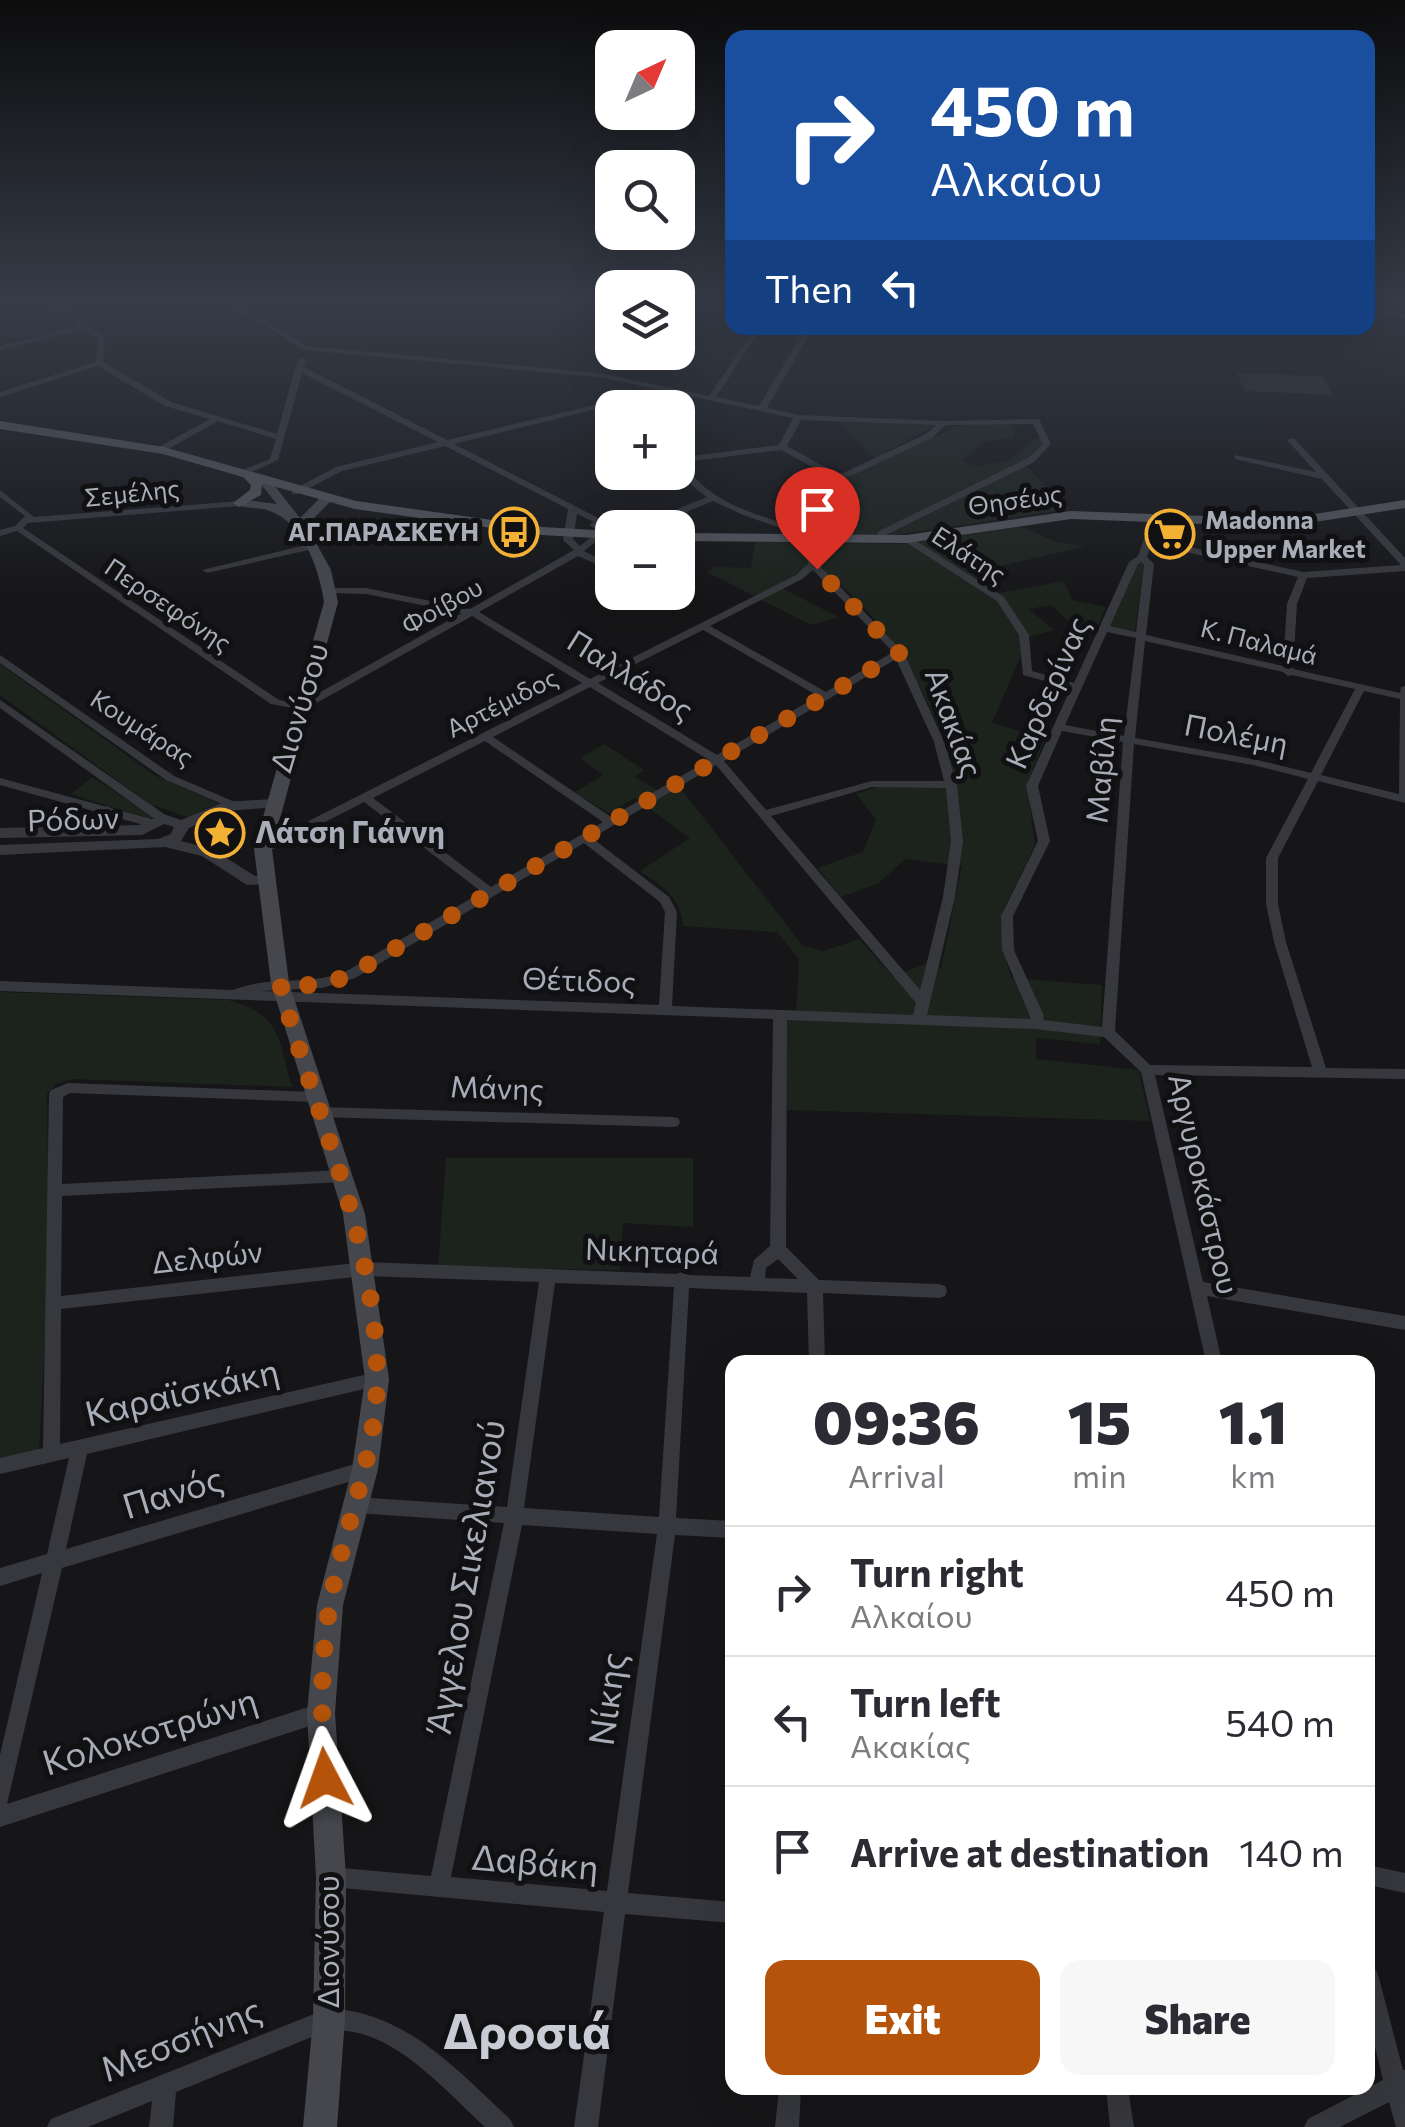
<!DOCTYPE html>
<meta charset="utf-8">
<style>
body{margin:0;font-family:Commissioner,sans-serif;background:#f7f7f7;color:#2b2b33;height:100vh;display:flex;flex-direction:column;font-size:38px;white-space:nowrap}
*{box-sizing:border-box;margin:0}
p{font-size:32px;color:#7c7c81}
.icon{flex:none;width:55px;height:55px;fill:none;stroke:currentColor;stroke-width:2;stroke-linecap:round;stroke-linejoin:round}
.map{position:relative;flex:1;overflow:hidden}
.sheet{position:absolute;left:725px;top:1355px;width:650px;height:740px;display:flex;flex-direction:column;background:#fff;border-radius:20px;box-shadow:0 10px 40px #0002}
.sheet>*{flex:none}
.banner{position:absolute;left:725px;top:30px;width:650px;height:305px;border-radius:20px;box-shadow:0 10px 40px #0002;background:#1a4fa0;color:#fff;overflow:hidden}
.needle{width:65px;rotate:44deg}
.tools{position:absolute;left:595px;top:30px;display:grid;gap:20px}
.tools a{display:grid;place-items:center;width:100px;height:100px;border-radius:20px;background:#fff;box-shadow:0 10px 40px #0002;font-size:50px}
.pin{position:absolute;display:grid;place-items:center;width:85px;height:85px;color:#fff;margin:-102px -42px;border-radius:50% 50% 50% 0;rotate:-45deg;box-shadow:0 0 10px #0007}
.pin .icon{rotate:45deg}
.me{position:absolute;width:110px;margin:-55px;rotate:356deg;stroke-linejoin:round;filter:drop-shadow(0 0 8px #0008)}
.turn{display:flex;align-items:center;gap:35px;height:210px;padding:0 40px;font-size:45px}
.turn .icon{width:130px;height:130px;stroke-width:2.5}
.turn b{display:block;font-size:70px;line-height:85px}
.then{display:flex;align-items:center;height:95px;padding:0 40px;background:#0003;gap:20px;font-size:38px}
.eta{display:flex;justify-content:space-evenly;align-items:center;height:170px;text-align:center}
.eta b{font-size:60px;font-weight:800;line-height:70px}
.button{display:flex;gap:20px;margin-top:auto;padding:20px 40px}
.button a{flex:1;height:115px;border-radius:20px;background:#b45309;color:#fff;font-size:40px;font-weight:800;line-height:115px;text-align:center}
.button a+a{background:#f7f7f7;color:#2b2b33}
ul{padding:0;list-style:none}
li{display:flex;align-items:center;gap:30px;height:130px;padding:0 40px;border-top:2px solid #e1e1e2}
li div{flex:1}
li b{display:block;font-size:38px}
li em{font-style:normal}
.map>svg:first-child{display:block}
.green{fill:#1c231d}
.building{fill:#29292c}
.lines{fill:none;stroke-linecap:round;stroke-linejoin:round}
.minor{fill:#37383d;fill-rule:evenodd}
.tertiary{fill:#37383d;fill-rule:evenodd}
.secondary{fill:#45474d;fill-rule:evenodd}
.primary{fill:#53555c;fill-rule:evenodd}
.route{stroke:#b45309;stroke-width:18;stroke-dasharray:0 32.4}
.labels{text-anchor:middle;stroke-width:10;stroke-linejoin:round;paint-order:stroke}
.far-street-label{font-size:25px;fill:#a8adb8;stroke:#111113}
.far-poi-label{font-size:25px;font-weight:bold;fill:#a8adb8;stroke:#111113;text-anchor:start}
.street-label{font-size:30px;fill:#a8adb8;stroke:#111113}
.poi-label{font-size:30px;font-weight:bold;fill:#a8adb8;stroke:#111113;text-anchor:start}
.near-street-label{font-size:35px;fill:#a8adb8;stroke:#111113}
.near-district-label{font-size:48px;font-weight:bold;fill:#c9ccd4;stroke:#111113}
</style>
<div class="map">
<svg width="1405" height="2127" viewBox="0 0 1405 2127">
<rect width="100%" height="100%" fill="#161618"/>
<g class="green">
<path d="M837,420l98,5 -60,33z"/>
<path d="M964,424h45l6,6 -1,7 -31,5 -22,19 17,6 31,-7 27,-22h6v7l-14,13 -154,78h-68l-7,-14 16,-25 21,-18z"/>
<path d="M1025,465l45,44 -183,27 11,-7z"/>
<path d="M1022,527l35,15 29,4 -110,26 23,21 65,-12 8,19 34,7 -11,25 -20,-4 -24,-23 -22,4 25,21 -25,7 -37,86 53,16 -18,45 8,61 -33,68v33l9,32 91,7 -2,59 -64,-6v21l103,11 11,51 -363,-11 -1,-93 10,-1 3,-57 -22,-27 -94,-6c-3,-29 -19,-39 -43,-55l50,-33 -55,-40 -27,15 -33,-21 28,-17 -23,-17 24,-14 40,26 -9,7 27,16 16,-8 125,161 21,5 35,-12 34,38 31,-13 17,4 21,-102 -57,-7 -26,24 -38,14 -24,-29 46,-16 13,-33 -20,-25 32,-11 69,6c-24,-94 -64,-168 -144,-226l-35,23 60,31 -27,8 -104,-53 8,-5 36,1 4,-26 148,2z"/>
<path d="M1139,562l5,1 -9,69 -26,-6z"/>
<path d="M0,664l154,111 65,28 -31,14 -38,-13 -150,-109z"/>
<path d="M92,777l62,40 -5,2 -78,-25z"/>
<path d="M0,992l228,8c54,15 50,38 64,87l-220,-8 -16,5 -9,10 2,164 -10,193 -39,9z"/>
<path d="M446,1158h247v69l-70,-4 -3,47 -182,-3z"/>
</g>
<path class="building" d="M1237,373l86,3 11,19 -89,-4z"/>
<g class="lines">
<g class="minor">
<path d="M49,304h8l48,32 -2,26 68,40 106,32 18,-66 3,-8 4,-2 4,2 -2,7 143,73 206,-49 14,3v4l-14,-3 -199,49 150,77 59,-6 44,-18c-15,-11 -29,-22 -29,-41l4,1 97,-12 14,-27 -194,-41 -294,-27 -76,-46h8l70,42 292,27 110,23 46,-68h6l-45,69 43,9 47,-78h7l-46,80 31,7 145,6 96,-2 12,25 -17,18 -148,73 -5,8 -8,-2 6,-10 149,-73 15,-14 -10,-20 -88,1 -13,13 -105,49 -13,12 -15,31 17,22 2,12 86,89 40,89 13,43 6,56 -8,56 -28,118 103,4v-3l-28,-66 -1,-34 37,-75 -12,-55 45,-98 -48,-13 -4,-40 -22,-34 -93,-60v-4h6l94,60 25,38 3,36 42,12 55,-121 9,-6 14,-40 7,2 -6,21 150,33 98,-7 -79,-86 -87,-20v-4l81,17 -29,-32 7,-2 111,120v13l-98,7 -10,26 -4,65 107,24 1,-6 4,-1v117l-87,-22 -40,77v46l8,38 40,126 79,1v10l-250,-4 48,207 202,34v14l-198,-34 15,66h-16l-65,-290 -37,-35 -69,-8 -248,-9 -1,227 33,33 120,4 6,2 2,5 -2,5 -6,2 -116,-5 2,69h-16l-2,-69 -118,-5 -13,230 56,3v17l-57,-3 -47,358 104,9v21l-107,-9 -27,213h-24l30,-215 -273,-25 -7,-3 -3,-7 3,-7 7,-3 100,9 73,-353 -149,-10 -6,-2 -3,-6 3,-6 6,-2 152,10 32,-225 -175,-6 -303,33 -1,135 317,-72 6,2 2,5 -2,5 -6,2 -290,68 -21,95 299,-88 6,2 3,6 -3,6 -6,2 -303,91 -55,236 314,-101 7,3 3,7 -3,7 -328,107v-72l42,-182 -42,13v-18l47,-14 22,-96 -69,16v-16l43,-10 6,-354 2,-4 17,-7 246,9 5,1 2,4 -2,4 -5,1 -244,-9 -7,4 -1,87 281,-14 5,2 2,4 -2,4 -5,2 -281,14 -1,100 303,-34 312,12 6,-2 6,3 62,2 4,-17 16,-14 3,-227 -773,-28v-10l233,9c38,-15 76,-4 112,-18l137,-80 -118,-90 -97,50h-8l-2,-3 2,-3 323,-163 -110,-67 -168,94 -33,-6 -254,-173 -17,5v-6l15,-4 10,-10 -25,-19v-7l34,27 208,-16 1,2 -4,3 -211,17 -5,5 256,172 20,4 163,-91 -96,-19 -36,-1 -3,-1v-4h39l104,21 104,-59 -11,-10 5,-31 -123,-63 -103,25 -44,23h-6v-4l44,-23 102,-25 -136,-69 -24,87 -37,17 -3,-1v-4l32,-13 6,-20 -58,-18 -55,31h-6v-4l53,-29 -45,-13 -67,-40 -98,31v-5l95,-30 3,-23 -14,-10 -84,21v-4l79,-20zM801,420l135,5 -10,9 -87,41 -52,-29zM781,450l52,28c-23,10 -31,27 -42,48 -38,-13 -86,-25 -107,-64zM713,501l28,13 50,18 15,20 2,12 -12,11 -206,104 -111,-67 99,-56 34,15v-6l-28,-14 18,-14v-4h-6l-16,13 -7,-7 4,-25 17,8 -5,3 5,3 71,-7zM1151,544l147,33 -11,27 -4,62 -137,-31 8,-71 -7,-7zM1141,562l3,3 -8,67 -26,-6 28,-62zM813,570l80,82 -67,40 -116,-66 92,-47zM703,630l115,66 -101,59 -119,-72zM1107,632l29,6 -12,98 -59,-11zM1145,641l138,31 5,4 4,-1 63,14 -44,84 -58,-14 -118,-21zM896,659l38,83 10,39h-72l-106,29 -42,-49zM590,687l119,73 -98,57 -118,-80zM1364,691l36,8 -1,95 -78,-19zM1062,731l61,11 -21,285 -59,-7 1,-4 -30,-66 -1,-34 37,-75 -12,-55zM485,741l118,81 -112,65 -118,-89zM1134,744l119,21 55,14 -42,79v46l8,38 38,125 -162,-2 -35,-34zM716,765l200,238 -3,12 -241,-9 5,-94 -8,-15 -77,-59zM872,787l74,1 5,53 -8,56 -23,93 -149,-174zM584,843l76,59 5,10 -6,93 -399,-14 62,-3 33,-10zM778,1259l20,20 -33,-1 1,-10zM555,1283l119,4 -15,230 -135,-9zM522,1525l135,9 -50,357 -156,-14z"/>
<path d="M1368,304l37,11v4l-37,-11z"/>
<path d="M310,544l5,3 -2,2 -106,24 -5,-3z"/>
<path d="M0,655l174,121 68,29 -2,3h-8l-66,-28 -166,-117z"/>
<path d="M0,700l167,116v6h-8l-159,-114z"/>
<path d="M0,778l155,42 2,3 -6,4 -151,-42z"/>
<path d="M320,1107l353,10 5,1 2,4 -2,4 -5,1 -353,-10 -5,-1 -2,-4 2,-4z"/>
<path d="M1368,1865l37,8v20l-37,-8z"/>
<path d="M1368,1967l8,3 3,8 24,92h2v57h-9l-7,-25 -49,25h-36l4,-8 75,-39 -15,-62z"/>
<path d="M329,2008c78,5 127,61 181,111l4,8h-29c-36,-33 -83,-87 -132,-95 -8,-2 -16,-1 -24,-2l-153,62 -3,35h-24l3,-26 -64,26h-41l4,-8z"/>
<path d="M779,2088h22l-2,39h-24z"/>
<path d="M1106,2088h22l6,39h-24z"/>
</g>
<path class="tertiary" d="M272,799l7,5 -2,3 -51,4 -37,17 -8,13 31,8 43,27h14l3,4 -3,4 -22,1 -45,-29 -37,-9 -165,8v-10l158,-6 13,-5 3,-7 -10,-3 -22,11 -142,3v-10l85,-2 18,-18 5,-2 7,5 -13,15 37,-1 24,-11 18,6 43,-18z"/>
<path class="secondary" d="M266,479l4,1 30,38 21,-21 11,3 -21,21 -1,11 21,38 7,32 -66,247 17,134 76,231 24,165 -11,90 -35,136 -8,108 11,164 -1,142 -8,108h-34l10,-108 3,-142 -9,-164 10,-108 35,-136 13,-90 -22,-165 -72,-231 -17,-134 70,-247c-5,-34 -21,-79 -54,-91 -12,-5 -26,-1 -37,-8l6,-4 38,5 -17,-21z"/>
<g class="primary">
<path d="M0,421l164,26 192,54 186,26 70,4v8l-70,-4 -187,-26 -93,-26 -1,12 -22,12 -6,-4 17,-13 1,-5 -8,-8 -80,-23 -163,-25z"/>
<path d="M1405,500v8l-123,19 -211,-8 -164,24 -229,-2v-8l229,2 164,-24 211,8z"/>
</g>
</g>
<linearGradient id="sky" x2="0" y2="1"><stop stop-color="#0c0c0d"/><stop offset="0.5" stop-color="#363c48"/><stop offset="1" stop-color="#363c48" stop-opacity="0"/></linearGradient>
<rect width="1405" height="602" fill="url(#sky)"/>
<g class="lines">
<path class="route" d="M325,1778c-4,-58 -5,-117 5,-174 13,-76 46,-146 47,-223 1,-140 -63,-266 -97,-398l40,3 30,-11 549,-322 -82,-84"/>
</g>
<defs>
<g id="bus-ring" transform="scale(2.5)"><circle r="9.5" fill="#111113" stroke="#f2b134" stroke-width="1.5"/><path d="M-5-6H5V4H4V6H2V4H-2V6H-4V4H-5ZM-3.5-4V0h7V-4ZM-3.5 1.2v1.5H-2V1.2ZM2 1.2v1.5H3.5V1.2Z" fill="#f2b134"/></g>
<g id="supermarket-ring" transform="scale(2.5)"><circle r="9.5" fill="#111113" stroke="#f2b134" stroke-width="1.5"/><path d="M-6-5.5h2.5l.6 2H6L4.5 2H-2.5L-4.4-4H-6ZM-1.5 3.2a1.3 1.3 0 1 0 .1 0ZM3 3.2a1.3 1.3 0 1 0 .1 0Z" fill="#f2b134"/></g>
<g id="sight-ring" transform="scale(2.5)"><circle r="9.5" fill="#111113" stroke="#f2b134" stroke-width="1.5"/><path d="M0-6L1.8-2.2L6-1.7L2.9 1.2L3.7 5.4L0 3.3L-3.7 5.4L-2.9 1.2L-6-1.7L-1.8-2.2Z" fill="#f2b134"/></g>
</defs>
<g fill-rule="evenodd">
<use href="#bus-ring" x="514" y="532"/>
<use href="#supermarket-ring" x="1170" y="534"/>
<use href="#sight-ring" x="220" y="833"/>
</g>
<g class="labels">
<g class="far-street-label">
<text transform="translate(132 493) rotate(-6)" y="9">Σεμέλης</text>
<text transform="translate(1015 500) rotate(-8)" y="9">Θησέως</text>
<text transform="translate(969 555) rotate(33)" y="9">Ελάτης</text>
<text transform="translate(168 605) rotate(34)" y="9">Περσεφόνης</text>
<text transform="translate(442 606) rotate(-29)" y="9">Φοίβου</text>
<text transform="translate(1259 642) rotate(14)" y="9">Κ. Παλαμά</text>
<text transform="translate(502 703) rotate(-27)" y="9">Αρτέμιδος</text>
<text transform="translate(142 728) rotate(33)" y="9">Κουμάρας</text>
</g>
<g class="far-poi-label">
<text x="1205" y="529">Madonna<tspan x="1205" dy="29">Upper Market</tspan></text>
<text x="479" y="541" text-anchor="end">ΑΓ.ΠΑΡΑΣΚΕΥΗ</text>
</g>
<g class="street-label">
<text transform="translate(630 676) rotate(32)" y="10">Παλλάδος</text>
<text transform="translate(1048 693) rotate(-66)" y="10">Καρδερίνας</text>
<text transform="translate(300 708) rotate(-73)" y="10">Διονύσου</text>
<text transform="translate(953 723) rotate(70)" y="10">Ακακίας</text>
<text transform="translate(1236 735) rotate(11)" y="10">Πολέμη</text>
<text transform="translate(1102 770) rotate(-85)" y="10">Μαβίλη</text>
<text transform="translate(73 820) rotate(-2)" y="10">Ρόδων</text>
<text transform="translate(579 981) rotate(2)" y="10">Θέτιδος</text>
<text transform="translate(497 1089) rotate(2)" y="10">Μάνης</text>
<text transform="translate(1203 1184) rotate(77)" y="10">Αργυροκάστρου</text>
<text transform="translate(652 1252) rotate(2)" y="10">Νικηταρά</text>
<text transform="translate(207 1258) rotate(-6)" y="10">Δελφών</text>
<text transform="translate(329 1942) rotate(-90)" y="10">Διονύσου</text>
</g>
<g class="poi-label">
<text x="255" y="843">Λάτση Γιάννη</text>
</g>
<g class="near-street-label">
<text transform="translate(182 1393) rotate(-13)" y="12">Καραϊσκάκη</text>
<text transform="translate(173 1493) rotate(-17)" y="12">Πανός</text>
<text transform="translate(466 1577) rotate(-80)" y="12">Άγγελου Σικελιανού</text>
<text transform="translate(608 1699) rotate(-82)" y="12">Νίκης</text>
<text transform="translate(150 1732) rotate(-17)" y="12">Κολοκοτρώνη</text>
<text transform="translate(535 1863) rotate(5)" y="12">Δαβάκη</text>
<text transform="translate(181 2040) rotate(-22)" y="12">Μεσσήνης</text>
</g>
<g class="near-district-label">
<text x="527" y="2049">Δροσιά</text>
</g>
</g>
</svg>
<div class="tools">
<a><svg class="needle" viewBox="-14 -14 28 28"><path d="M0-13l5 13h-10z" fill="#e53935"/><path d="M0 13l5-13h-10z" fill="#7c7c81"/></svg></a>
<a><svg class="icon" aria-label="search" viewBox="0 0 24 24"><circle cx="10" cy="10" r="6"/><path d="M15 15l6 6"/></svg></a>
<a><svg class="icon" aria-label="layers" viewBox="0 0 24 24"><path d="M12 4l9 5-9 5-9-5zM3 14l9 5 9-5"/></svg></a>
<a>+</a>
<a>−</a>
</div>
<div class="pin" style="left:817px;top:569px;background:#d93025"><svg class="icon" aria-label="arrive" viewBox="0 0 24 24"><path d="M6 21V4h12l-3 4 3 4H6"/></svg></div>
<svg class="me" style="left:325px;top:1778px" viewBox="-20 -20 40 40"><path d="M0-17L14 15 0 8-14 15z" fill="#b45309" stroke="#fff" stroke-width="4"/></svg>
<div class="banner">
<div class="turn"><svg class="icon" aria-label="right" viewBox="0 0 24 24"><path d="M7 20v-9h11M14 6l5 5-5 5"/></svg><div><b>450 m</b>Αλκαίου</div></div>
<div class="then">Then<svg class="icon" aria-label="left" viewBox="0 0 24 24"><path d="M17 20v-9H6M10 6l-5 5 5 5"/></svg></div>
</div>
<section class="sheet">
<div class="eta">
<div><b>09:36</b><p>Arrival</p></div>
<div><b>15</b><p>min</p></div>
<div><b>1.1</b><p>km</p></div>
</div>
<ul>
<li><svg class="icon" aria-label="right" viewBox="0 0 24 24"><path d="M7 20v-9h11M14 6l5 5-5 5"/></svg><div><b>Turn right</b><p>Αλκαίου</p></div><em>450 m</em></li>
<li><svg class="icon" aria-label="left" viewBox="0 0 24 24"><path d="M17 20v-9H6M10 6l-5 5 5 5"/></svg><div><b>Turn left</b><p>Ακακίας</p></div><em>540 m</em></li>
<li><svg class="icon" aria-label="arrive" viewBox="0 0 24 24"><path d="M6 21V4h12l-3 4 3 4H6"/></svg><div><b>Arrive at destination</b></div><em>140 m</em></li>
</ul>
<div class="button"><a>Exit</a><a>Share</a></div>
</section>
</div>
